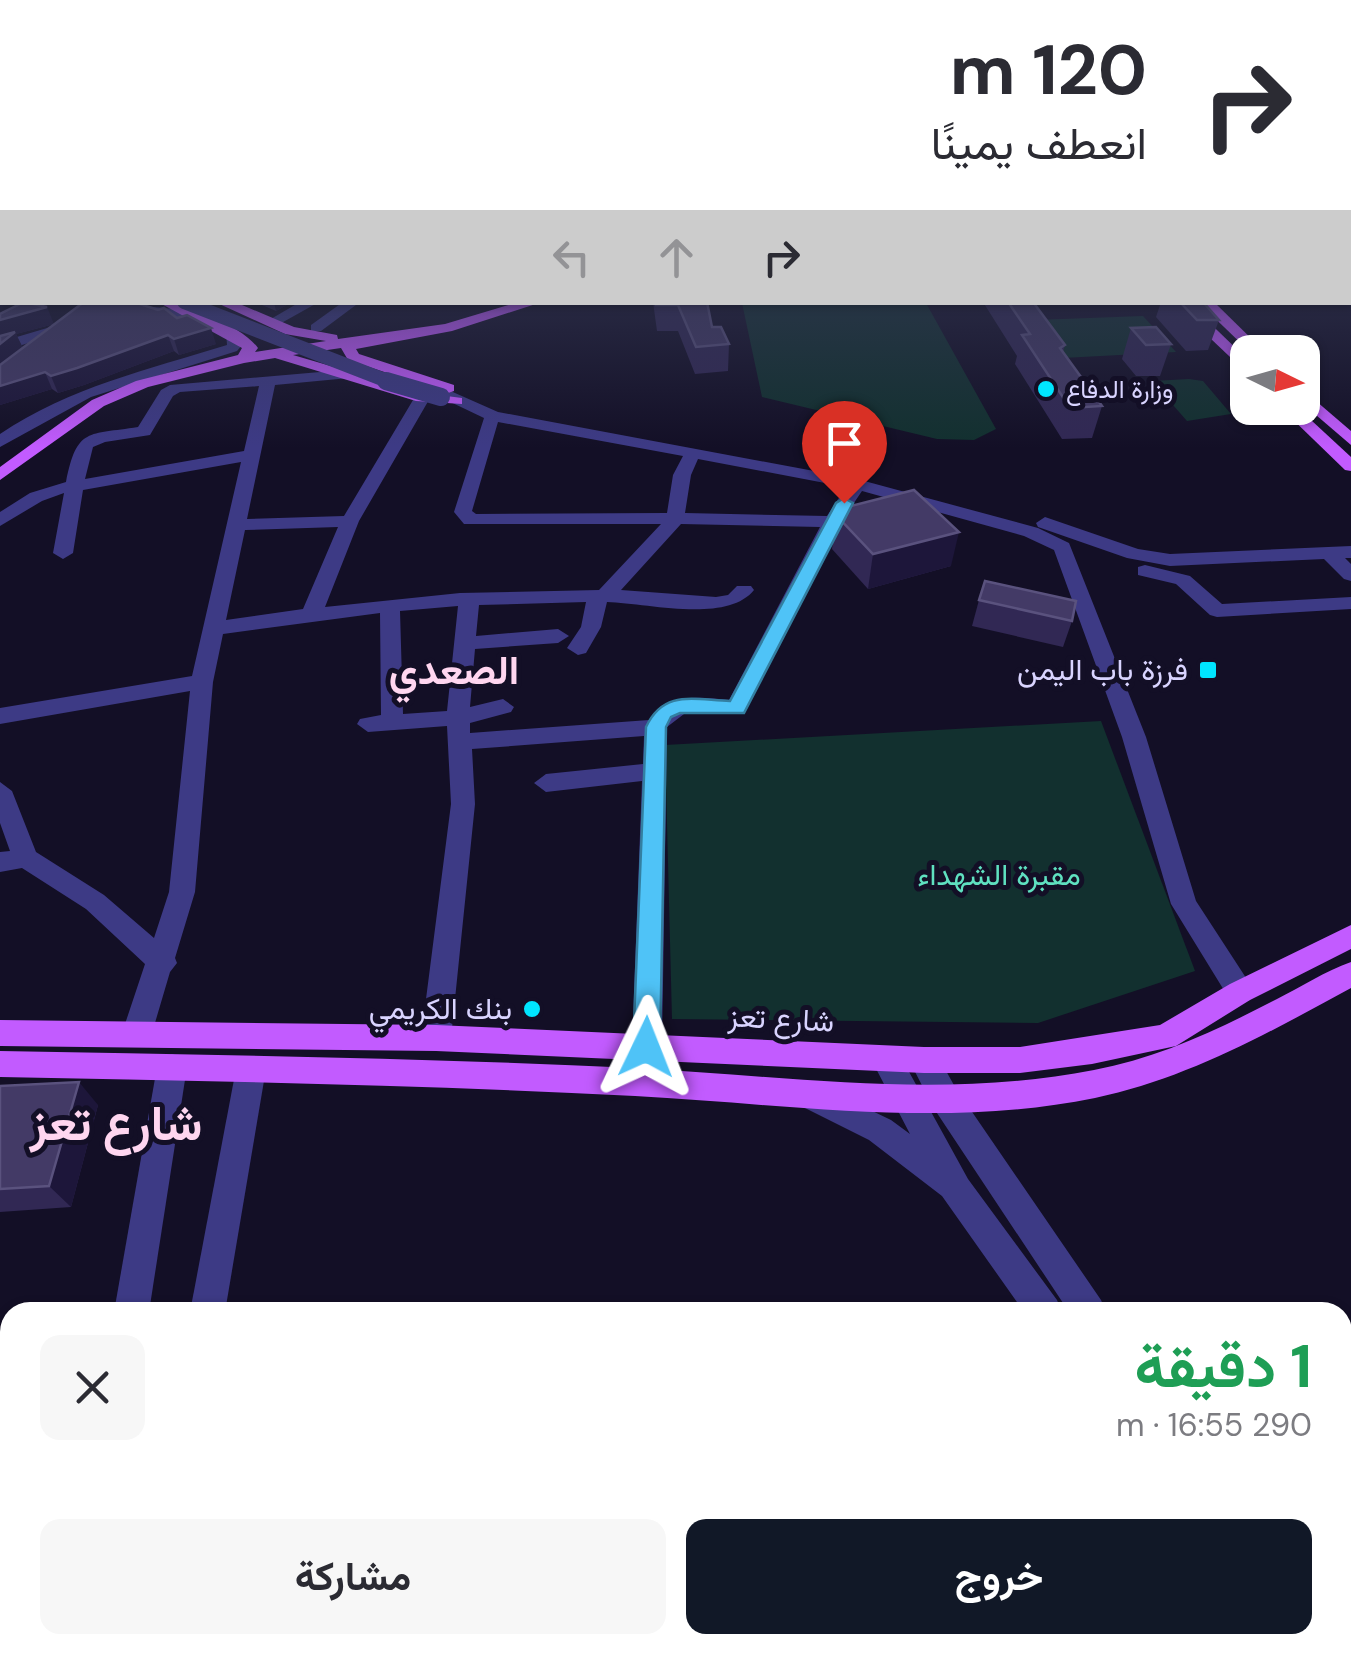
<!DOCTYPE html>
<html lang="ar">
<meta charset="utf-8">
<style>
body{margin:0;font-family:"DM Sans",Vazirmatn,sans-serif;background:#f7f7f7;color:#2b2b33;direction:rtl;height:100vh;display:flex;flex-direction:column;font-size:38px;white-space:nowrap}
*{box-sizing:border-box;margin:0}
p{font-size:32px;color:#7c7c81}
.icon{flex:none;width:55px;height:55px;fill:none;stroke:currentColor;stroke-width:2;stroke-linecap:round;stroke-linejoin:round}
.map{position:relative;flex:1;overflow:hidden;direction:ltr}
.drawer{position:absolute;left:0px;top:1302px;width:1352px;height:352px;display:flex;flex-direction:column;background:#fff;border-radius:30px 30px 0 0;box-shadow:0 2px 8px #0004;direction:rtl}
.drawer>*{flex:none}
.guide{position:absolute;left:0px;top:0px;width:1352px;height:305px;box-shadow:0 2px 8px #0004;direction:rtl;background:#fff;color:#2b2b33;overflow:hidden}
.needle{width:65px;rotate:95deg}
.fabs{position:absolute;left:1230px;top:335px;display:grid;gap:20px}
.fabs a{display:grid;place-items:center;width:90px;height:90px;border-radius:20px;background:#fff;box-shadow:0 2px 8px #0004;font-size:50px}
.pin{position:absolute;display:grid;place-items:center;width:85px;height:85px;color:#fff;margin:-102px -42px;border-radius:50% 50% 50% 0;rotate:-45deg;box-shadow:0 0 10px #0007}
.pin .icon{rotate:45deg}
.me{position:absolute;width:110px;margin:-55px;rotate:2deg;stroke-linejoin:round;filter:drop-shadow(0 0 8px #0008)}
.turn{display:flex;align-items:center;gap:35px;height:210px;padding:0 40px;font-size:45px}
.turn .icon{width:130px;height:130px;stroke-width:2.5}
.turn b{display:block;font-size:70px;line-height:85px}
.lanes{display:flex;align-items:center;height:95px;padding:0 40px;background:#0003;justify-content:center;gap:50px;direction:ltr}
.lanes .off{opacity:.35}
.round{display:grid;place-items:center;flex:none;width:105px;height:105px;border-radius:20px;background:#f7f7f7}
.summary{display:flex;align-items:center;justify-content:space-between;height:170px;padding:0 40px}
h1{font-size:60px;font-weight:700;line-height:75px;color:#1e9e55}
.action{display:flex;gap:20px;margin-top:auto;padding:20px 40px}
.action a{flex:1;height:115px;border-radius:20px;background:#111827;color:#fff;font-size:40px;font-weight:700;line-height:115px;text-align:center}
.action a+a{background:#f7f7f7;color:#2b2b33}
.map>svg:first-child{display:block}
.green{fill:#12302f}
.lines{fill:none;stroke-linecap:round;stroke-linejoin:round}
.minor{fill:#3d3a85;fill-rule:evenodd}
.major{fill:#c25bff;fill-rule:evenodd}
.minor-bridge-far1{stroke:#3d3a85;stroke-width:14}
.minor-bridge{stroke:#3d3a85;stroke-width:18}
.wall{fill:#312854}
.shaded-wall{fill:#1d163a}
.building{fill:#433a66;stroke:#5a527e;stroke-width:2.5}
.route{fill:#4fc3f7;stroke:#337fa1;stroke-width:2.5}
.poi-dot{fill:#00e5ff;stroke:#130f26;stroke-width:4}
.labels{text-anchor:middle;stroke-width:10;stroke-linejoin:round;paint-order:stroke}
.far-poi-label{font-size:25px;fill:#d9d4ff;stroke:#130f26;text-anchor:start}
.poi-label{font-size:30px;fill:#d9d4ff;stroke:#130f26;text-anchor:end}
.park-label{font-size:30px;fill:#5fe0c0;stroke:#130f26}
.street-label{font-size:30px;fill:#d9d4ff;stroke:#130f26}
.district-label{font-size:40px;font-weight:bold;fill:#ffd6f0;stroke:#130f26}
.near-district-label{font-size:48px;font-weight:bold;fill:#ffd6f0;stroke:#130f26}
</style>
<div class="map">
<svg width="1351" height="1654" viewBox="0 0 1351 1654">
<rect width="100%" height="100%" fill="#130f26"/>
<g class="green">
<path d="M742,303h184l70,126 -22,11 -37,-1 -175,-42z"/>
<path d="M1143,316l33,36 -113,6 -28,-38z"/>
<path d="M1189,379l14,2 28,33 -44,7 -35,-40z"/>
<path d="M1101,721l94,250 -157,52 -366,-4 -7,-274z"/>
</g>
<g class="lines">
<g class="minor">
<rect x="0" y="242" width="2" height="8"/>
<path d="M102,302l83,8 7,4c-20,13 -69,-1 -90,-12z"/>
<path d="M300,302h19l-43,24 -12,-3z"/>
<path d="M343,302h17l-39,29h-10v-6z"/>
<path d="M64,323l7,4 -2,3 -69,22v-10z"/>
<path d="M226,331l12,3 4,11 -5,6 -146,46 -91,50v-13c70,-47 147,-64 227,-89z"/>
<path d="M343,370l8,5 -2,3 -74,7 -28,134 97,-3 72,-121 14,3 -71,123 -34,86 135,-14 139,-3 62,-66h-197l-10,-12 30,-94 -44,-21 -2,-3 8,-5 52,23 359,67 181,49 31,15 77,194 50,164 54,83 4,8 -4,8 -10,4 -10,-4 -59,-96 -49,-167 -68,-187 -30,-14 -162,-45 -21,31 -97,191 -60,1 -17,13 -5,320 -5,9 -10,4 -10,-4 -5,-9 10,-266 -96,11 -12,-9 12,-9 97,-10 1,-28 -172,13 3,55 -24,234 -5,9 -10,4 -10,-4 -5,-9 30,-234 -4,-78 -79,6 -11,-8 3,-5 21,-4 -1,-102 -157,21 -10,48 -18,210 -20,66 2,5 -7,9 -18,61 -5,9 -10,4 -10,-4 -5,-9 23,-69 -59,-55 -64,-41 -22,4v-20l10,-1 -10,-28v-41l12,9 24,61 68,43 50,43 15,-46 21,-201 -190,33v-16l192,-32 49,-214 -158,28 -10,63 -10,6 -10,-6 11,-60 -22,8 -42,25v-14l30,-19 36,-11c11,-55 22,-47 72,-55l23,-37 9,-5zM259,386l-15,65 -159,28 8,-32 12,-5 45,-7 23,-39 7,-4zM498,422l185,34 -10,19 -6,38 -191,1 -4,-3zM698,459l148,28 -19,29 -142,-3 6,-38zM681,524l139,3 -91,173c-29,-3 -62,-7 -80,20l-179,13v-10l41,-11 3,-5 -11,-8 -33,8 5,-58 83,-6 11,-7 -11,-7 -82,7 3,-31 107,-3 -5,25 -14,21 11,7 8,-2 15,-26 6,-25c40,1 120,22 147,-12l-3,-4h-14l-9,9 -12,2 -95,-7zM338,527l-35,82 -77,11 19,-90zM458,606l-11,105 -44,3 -3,-103z"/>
<path d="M1045,517l93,32 32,5 181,-8v12h-6l6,6v17l-7,-2 -20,-20 -154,7 -43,-8 -89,-31 -2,-4z"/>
<path d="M1145,565l45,11 32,28 129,-7v12l-134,8 -7,-2 -34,-31 -38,-9v-8z"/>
<path d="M886,1046l11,4 71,129 89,121 5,12h-38l-82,-116 -73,-56 -68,-34 -4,-10 4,-10 11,-4 79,38 19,14 -39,-75 4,-9z"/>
<path d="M924,1047l11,4 20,36 146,213 5,12h-37l-136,-205 -24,-47 4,-9z"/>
<path d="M172,1054l11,4 4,9 -38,245h-35l43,-245 4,-9z"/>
<path d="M251,1056l11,4 4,9 -41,243h-35l46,-243 4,-9z"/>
<path d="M55,1645h42l-2,9h-42z"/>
<path d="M127,1645h42l-2,9h-42z"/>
<path d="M1236,1645h84l4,9h-84z"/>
</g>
<g class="major">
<path d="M158,302c27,0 84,24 100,46l-3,4 71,-11 -41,-7 -70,-32h20l59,25 43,8 1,4 107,-15 73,-22h24l-90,29 -96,18 3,5 95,31v6l-6,2 -100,-33 -7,-12 -48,7 130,38 39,5v6l-46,-3 -141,-43 -31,5 -96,24 -44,19 -104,74v-13l92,-67 44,-19 102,-26 4,-7z"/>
<path d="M1172,302h16l60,58v14z"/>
<path d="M1198,302h16l51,50h-15z"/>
<path d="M1302,389l49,42v14l-49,-42z"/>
<path d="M1281,408h17l53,49v14l-6,-1z"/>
<path d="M1351,925v24l-101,51 -74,46 -84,18 -72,9h-96l-488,-22 -436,-5v-26l436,5 488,22h96l140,-22 70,-41z"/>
<path d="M1351,962v26c-81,44 -164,91 -256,110 -152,31 -307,6 -460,-2 -211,-11 -423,-15 -635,-19v-26c212,4 423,7 635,17 152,8 307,32 459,2 65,-12 125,-41 183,-71 24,-12 48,-28 74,-37z"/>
</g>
<path class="minor-bridge-far1" d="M184,302l211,82"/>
<path class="minor-bridge" d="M386,381l55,16"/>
</g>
<g class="wall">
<path d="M255,302h37l-16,9z"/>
<path d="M653,302h54l5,25 17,17 -1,27 -33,3 -17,-43h-21z"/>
<path d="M983,302h50l32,43 -2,7 39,54 -10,32 -30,1 -47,-75 2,-8z"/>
<path d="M1161,302h42l16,18 -11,30 -22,1 -30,-34z"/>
<path d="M0,314l54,10 -38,10 7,14 154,-30 39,26 -37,11 -5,-4 -90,34 -26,8 -6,-4 -52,16z"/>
<path d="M1131,328l40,16 -11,32h-24l-14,-17z"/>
<path d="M836,515l115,51 -83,23 -36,-40z"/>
<path d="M979,600l93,21 -9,26 -91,-21z"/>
<path d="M0,1086l98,19 -27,102 -71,5z"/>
</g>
<g class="shaded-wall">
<path d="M274,302h18l-16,9z"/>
<path d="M47,307l7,17 -38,10 7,14 -23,18v-46z"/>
<path d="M211,328l5,16 -37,11 -5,-16z"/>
<path d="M168,335l6,16 -90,34 -26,8 -7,-17z"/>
<path d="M45,372l7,17 -52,16v-19z"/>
<path d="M959,532l-8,34 -83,23 5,-35z"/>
<path d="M79,1082l19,23 -27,102 -22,-21z"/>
</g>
<g class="building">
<path d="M24,302l23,5 -47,13v-6z"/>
<path d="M84,302h50l24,8 6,-2 13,10 10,-3 24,13 -37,11 -6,-4 -91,33 -26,8 -6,-4 -45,14v-21z"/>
<path d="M656,302h51l5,25h9l8,17 -33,3 -18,-42h-22z"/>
<path d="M1008,302h25l32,43 -5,3 42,58 -32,2 -48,-73 8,-1z"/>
<path d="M1180,302h23l16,18h-22z"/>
<path d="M1156,327l15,17 -25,1 -15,-17z"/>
<path d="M15,332l-15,12v-8z"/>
<path d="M914,490l45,42 -86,22 -37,-39 3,-6z"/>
<path d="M985,581l91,20 -4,20 -93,-21z"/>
<path d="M79,1082l-30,104 -49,3v-103z"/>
</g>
<linearGradient id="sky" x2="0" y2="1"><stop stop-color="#0a0815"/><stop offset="0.48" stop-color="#333752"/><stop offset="1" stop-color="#333752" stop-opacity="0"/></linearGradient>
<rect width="1351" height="448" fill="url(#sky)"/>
<path class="route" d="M844,498l9,5 -109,210h-64l-9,4 -5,10 -6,320 -4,9 -10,3 -9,-3 -4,-9 13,-320c18,-38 48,-27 84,-26l106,-198z"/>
<g class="poi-dot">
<circle cx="1046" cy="389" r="10"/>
<rect x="1198" y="660" width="20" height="20" rx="5"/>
<circle cx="532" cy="1009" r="10"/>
</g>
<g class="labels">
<g class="far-poi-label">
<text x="1066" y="398">وزارة الدفاع</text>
</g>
<g class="poi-label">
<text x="1188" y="680">فرزة باب اليمن</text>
<text x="512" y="1019">بنك الكريمي</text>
</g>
<g class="park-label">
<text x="999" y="885">مقبرة الشهداء</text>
</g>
<g class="street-label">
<text transform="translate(781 1019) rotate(3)" y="10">شارع تعز</text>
</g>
<g class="district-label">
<text x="454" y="684">الصعدي</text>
</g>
<g class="near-district-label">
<text x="116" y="1140">شارع تعز</text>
</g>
</g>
</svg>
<div class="fabs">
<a><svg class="needle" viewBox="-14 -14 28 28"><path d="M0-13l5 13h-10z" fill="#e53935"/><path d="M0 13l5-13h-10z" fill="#7c7c81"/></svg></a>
</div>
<div class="pin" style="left:844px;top:503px;background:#d93025"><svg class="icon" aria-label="arrive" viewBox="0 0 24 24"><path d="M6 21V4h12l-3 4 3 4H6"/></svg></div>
<svg class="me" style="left:646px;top:1047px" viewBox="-20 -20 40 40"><path d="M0-17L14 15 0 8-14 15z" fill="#4fc3f7" stroke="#fff" stroke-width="4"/></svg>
<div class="guide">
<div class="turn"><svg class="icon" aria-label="right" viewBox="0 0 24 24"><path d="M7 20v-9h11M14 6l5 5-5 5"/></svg><div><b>120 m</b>انعطف يمينًا</div></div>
<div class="lanes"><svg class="icon off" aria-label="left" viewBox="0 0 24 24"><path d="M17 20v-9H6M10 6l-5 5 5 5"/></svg><svg class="icon off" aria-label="ahead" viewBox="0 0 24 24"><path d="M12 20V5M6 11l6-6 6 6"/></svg><svg class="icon" aria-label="right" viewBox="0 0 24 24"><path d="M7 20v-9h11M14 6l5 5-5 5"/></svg></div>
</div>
<section class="drawer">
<div class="summary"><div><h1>1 دقيقة</h1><p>290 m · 16:55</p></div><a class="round"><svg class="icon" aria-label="close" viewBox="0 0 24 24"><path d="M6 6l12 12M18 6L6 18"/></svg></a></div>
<div class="action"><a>خروج</a><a>مشاركة</a></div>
</section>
</div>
